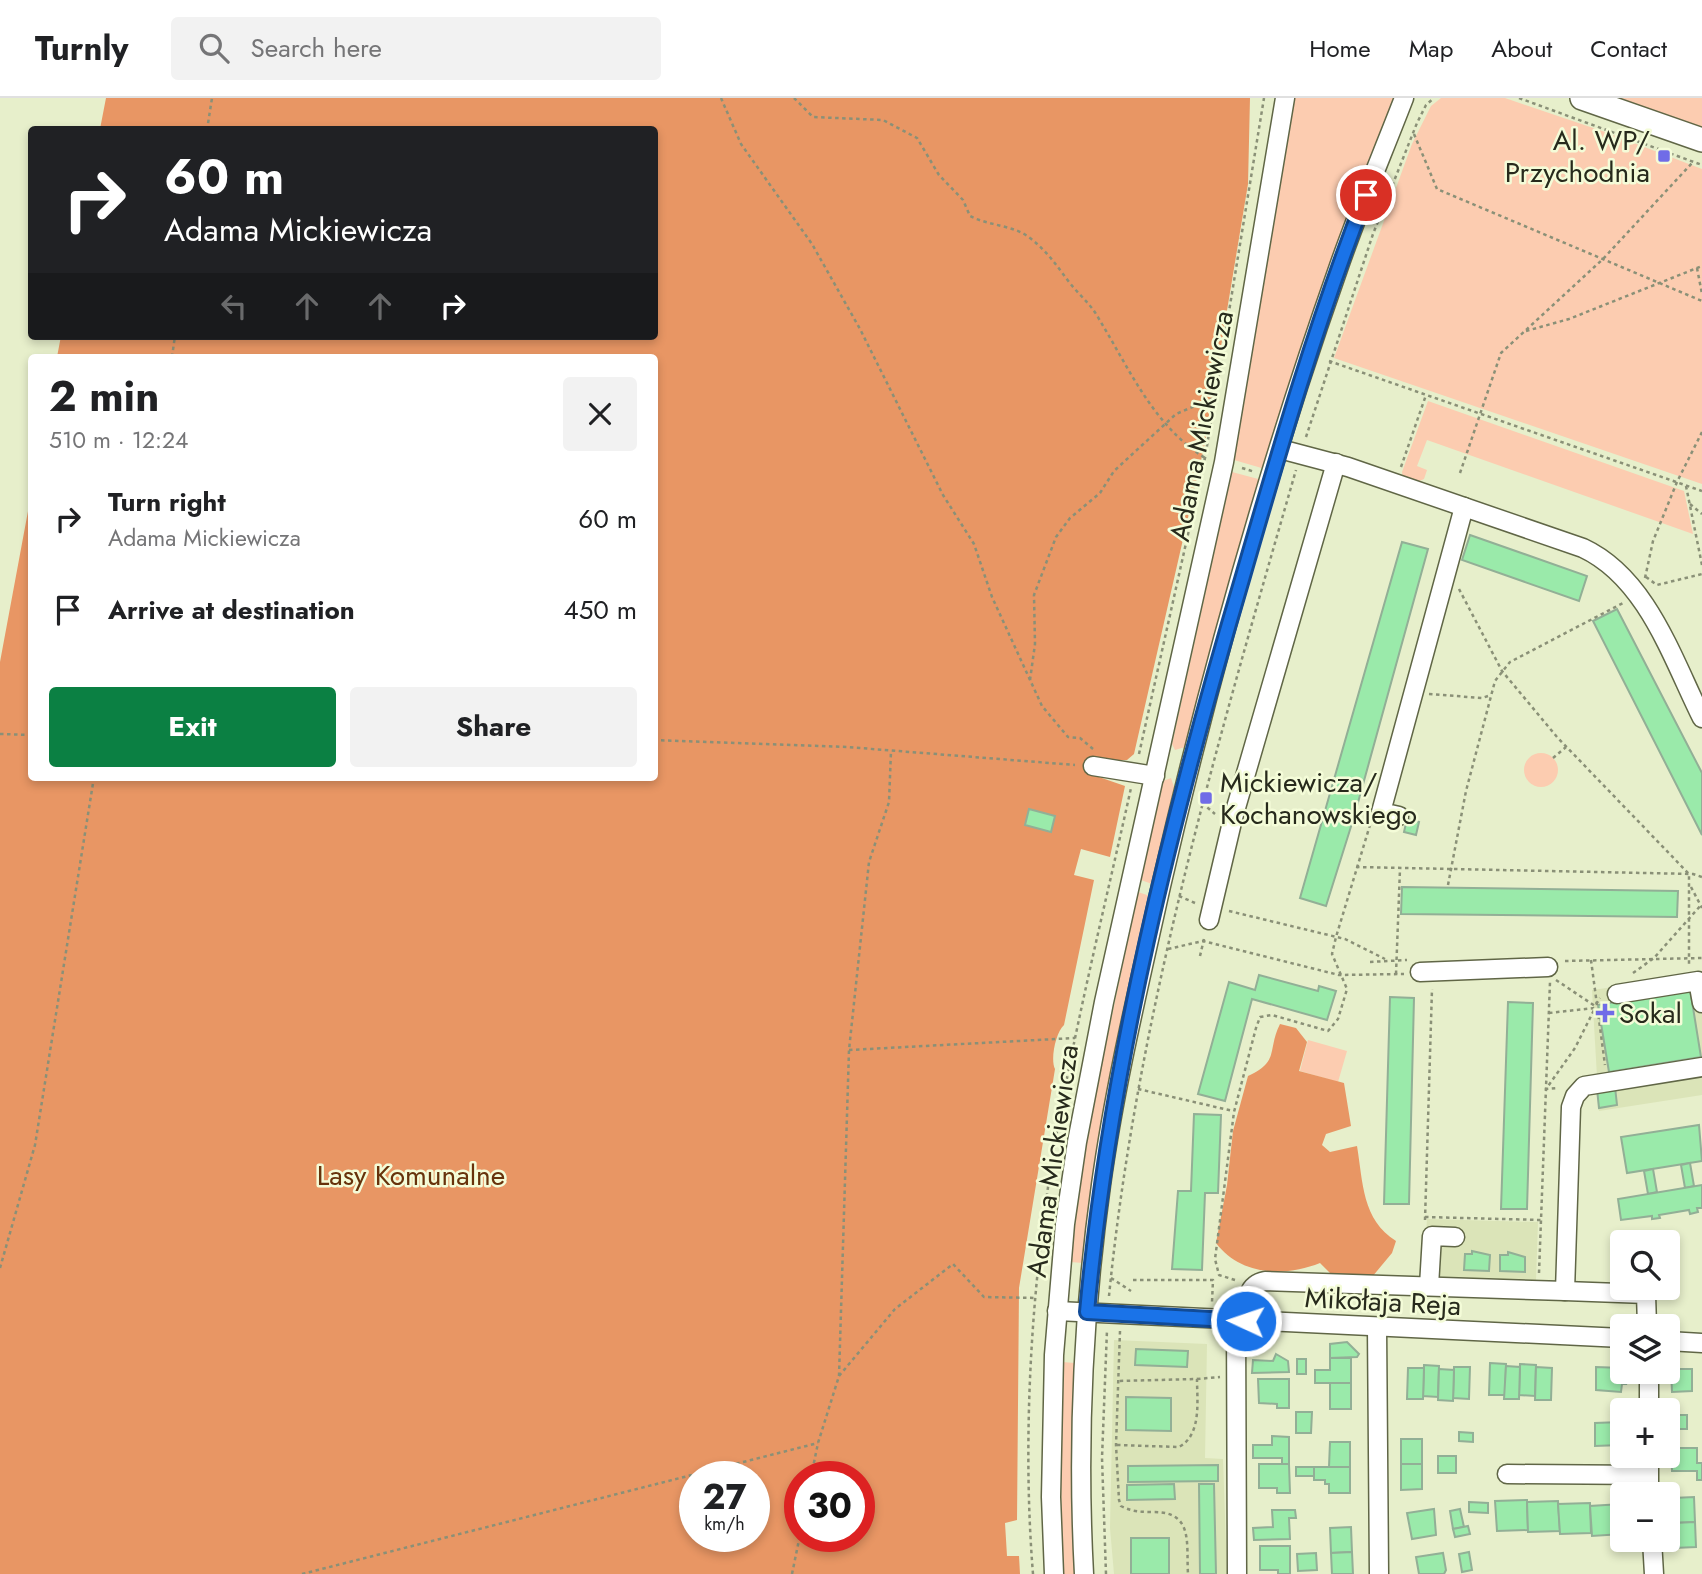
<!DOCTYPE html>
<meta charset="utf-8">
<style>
body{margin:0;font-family:Jost,sans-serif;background:#f2f2f2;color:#202124;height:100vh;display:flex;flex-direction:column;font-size:26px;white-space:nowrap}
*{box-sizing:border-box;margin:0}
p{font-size:23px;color:#757577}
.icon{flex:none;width:38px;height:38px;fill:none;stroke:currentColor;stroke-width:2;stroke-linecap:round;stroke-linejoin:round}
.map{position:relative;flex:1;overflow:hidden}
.sheet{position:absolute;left:28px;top:256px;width:630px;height:427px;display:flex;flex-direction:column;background:#fff;border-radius:7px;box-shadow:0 4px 10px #0003}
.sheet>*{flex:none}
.guide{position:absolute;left:28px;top:28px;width:630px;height:214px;border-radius:7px;box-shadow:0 4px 10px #0003;background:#202124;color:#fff;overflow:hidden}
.controls{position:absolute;left:1610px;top:1132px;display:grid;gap:14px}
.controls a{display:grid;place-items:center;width:70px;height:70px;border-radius:7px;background:#fff;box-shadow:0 4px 10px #0003;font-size:35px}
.speed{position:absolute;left:679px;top:1363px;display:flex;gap:14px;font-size:35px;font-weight:700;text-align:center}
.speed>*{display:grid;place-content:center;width:91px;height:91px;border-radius:50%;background:#fff;box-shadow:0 4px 10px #0003;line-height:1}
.speed small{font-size:18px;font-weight:400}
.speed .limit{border:10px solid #d22;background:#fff;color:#111}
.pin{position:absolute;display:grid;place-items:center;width:60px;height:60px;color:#fff;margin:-30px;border:4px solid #fff;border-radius:50%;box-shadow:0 2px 7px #0007}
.me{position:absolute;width:77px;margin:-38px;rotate:273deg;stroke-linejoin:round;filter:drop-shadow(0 0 5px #0008)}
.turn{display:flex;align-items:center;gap:24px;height:147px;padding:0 21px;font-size:32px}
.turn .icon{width:91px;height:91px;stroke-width:2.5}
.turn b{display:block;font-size:49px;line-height:60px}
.lanes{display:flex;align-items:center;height:66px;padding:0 21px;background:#0003;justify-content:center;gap:35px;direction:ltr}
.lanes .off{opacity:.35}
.round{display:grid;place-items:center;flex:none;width:74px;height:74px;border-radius:7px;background:#f2f2f2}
.overview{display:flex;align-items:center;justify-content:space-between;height:119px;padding:0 21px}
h1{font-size:42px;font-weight:700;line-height:52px}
.cta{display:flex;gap:14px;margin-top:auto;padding:14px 21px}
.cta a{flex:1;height:80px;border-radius:7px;background:#0b8043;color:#fff;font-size:28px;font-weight:700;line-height:80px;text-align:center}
.cta a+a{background:#f2f2f2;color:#202124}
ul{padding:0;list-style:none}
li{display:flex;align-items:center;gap:21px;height:91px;padding:0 21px}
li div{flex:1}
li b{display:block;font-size:26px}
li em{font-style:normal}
header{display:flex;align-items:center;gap:42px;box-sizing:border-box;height:98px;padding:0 35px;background:#fff;border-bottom:2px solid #e0e0e0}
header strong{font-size:33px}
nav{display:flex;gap:38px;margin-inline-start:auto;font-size:24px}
.search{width:490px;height:63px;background:#f2f2f2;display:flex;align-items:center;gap:18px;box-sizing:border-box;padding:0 24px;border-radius:7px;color:#757577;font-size:26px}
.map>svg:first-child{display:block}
.built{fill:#dbe4b8}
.green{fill:#fcccb0}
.forest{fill:#e89664;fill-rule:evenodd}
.building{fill:#9aeaaa;stroke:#92af96;stroke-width:2}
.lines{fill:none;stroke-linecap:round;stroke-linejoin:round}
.minor-casing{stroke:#606646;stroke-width:21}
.major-casing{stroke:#606646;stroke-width:26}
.path{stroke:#8a9077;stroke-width:2.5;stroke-dasharray:3.5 3.5;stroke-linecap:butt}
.minor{stroke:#fff;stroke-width:18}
.major{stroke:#fff;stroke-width:23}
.route-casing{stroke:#114b97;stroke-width:18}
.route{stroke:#1a73e8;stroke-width:12}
.poi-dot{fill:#706ce7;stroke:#f4fcd8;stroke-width:2.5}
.labels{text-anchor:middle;stroke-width:5;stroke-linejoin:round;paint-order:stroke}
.poi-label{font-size:28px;fill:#272a1c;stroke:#f4fcd8;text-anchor:start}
.street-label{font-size:28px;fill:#272a1c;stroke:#f4fcd8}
.park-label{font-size:28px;fill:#67320b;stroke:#f4fcd8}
</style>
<header>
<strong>Turnly</strong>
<div class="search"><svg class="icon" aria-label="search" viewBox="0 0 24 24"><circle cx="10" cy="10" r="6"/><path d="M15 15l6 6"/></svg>Search here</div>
<nav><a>Home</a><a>Map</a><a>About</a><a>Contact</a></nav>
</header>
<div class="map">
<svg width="1702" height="1476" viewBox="0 0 1702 1476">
<rect width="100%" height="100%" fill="#e7efcb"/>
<g class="built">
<path d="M1702,877v120l-103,16 -7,-121z"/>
<path d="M1427,1121l111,3 -2,58 -113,-2z"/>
<path d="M1114,1242l93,4 -2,114 18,1 4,115h-113l-4,-46z"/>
</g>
<g class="green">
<path d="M1295,0h100l-87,229 -43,142 -31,-9z"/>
<path d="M1441,0h64l100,34 97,37v315l-368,-126 78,-214 19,-38z"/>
<path d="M1612,0h90v31z"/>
<path d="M1428,303l256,90 9,43 -266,-94 -10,26 10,4 -3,9 -7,3 -14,-4 -1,-6z"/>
<path d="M1232,374l30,8 -77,267 -10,3 -3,-6z"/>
<circle cx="1541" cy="672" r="17"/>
<path d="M1171,680l3,9 -22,97 -11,-4 22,-99z"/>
<path d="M1138,794l12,4 -46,214 -21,153 -13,-1 19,-137z"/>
<path d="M1308,942l39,11 -9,31 -38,-11z"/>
<path d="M1062,1264l13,1 -3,71 3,140h-12l-3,-138z"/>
</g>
<g class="forest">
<path d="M106,0h1144l-2,86 -43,259 -71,311 -7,6h-29l-2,16 29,10 -15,71 -29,-8 -7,26 20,5 -30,145c-8,7 -14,34 -9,44l-36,219 -2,232 -12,3 2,33h12l1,18h-1020v-912l31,-167 1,282h622v-420h-597l4,-21h593v-206l-554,-1zM695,1379h59v59h-59zM800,1379h59v59h-59z"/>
<path d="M1280,926l16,4 11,14 -8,29 45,12 7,43 -25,8 -4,11 8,7 27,-6c6,36 5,74 39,95l-4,12 -20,24 -40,-2 -12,-12c-35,14 -79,13 -104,-20l11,-58 6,-54 15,-55c32,-14 19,-26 32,-52z"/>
</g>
<g class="building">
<path d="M1470,437l117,41 -8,25 -117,-41z"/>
<path d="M1402,444l26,7 -74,268 -28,89 -26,-8z"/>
<path d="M1617,511l85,164v62l-109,-214z"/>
<path d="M1029,711l26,7 -4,16 -26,-7z"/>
<path d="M1407,721l12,3 -3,13 -12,-3z"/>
<path d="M1402,789l276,4 -1,26 -276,-3z"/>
<path d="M1259,877l59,16 1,-5 17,5 -9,29 -75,-21 -27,102 -27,-7 31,-112 26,8z"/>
<path d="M1690,891l11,68 -92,15 -11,-67z"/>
<path d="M1390,899l24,1 -5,206h-25z"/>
<path d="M1508,904l25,1 -6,206h-26z"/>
<path d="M1615,989l2,18 -18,3 -2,-19z"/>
<path d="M1194,1016l27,1 -3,78h-13l-3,77 -30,-1 6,-78h13z"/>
<path d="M1699,1027l3,36 -75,12 -6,-36z"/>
<path d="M1690,1065l4,23 -9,2 -4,-23z"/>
<path d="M1653,1071l4,23 -9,2 -4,-23z"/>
<path d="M1702,1087v23h-5l1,4 -8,2 -1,-4 -30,5 1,3 -8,1v-3l-31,4 -3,-21z"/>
<path d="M1472,1153l18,4 -1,16 -25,-1 1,-16h7z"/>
<path d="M1508,1154l17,5v15l-25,-1v-16h8z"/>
<path d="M1347,1244l12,12 -2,3 -27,1v-14z"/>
<path d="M1136,1251l52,2 -1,16 -52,-2z"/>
<path d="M1276,1256l12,7 1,11 -37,1 1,-13 20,1z"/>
<path d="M1330,1260h21v25h-36v-13h15z"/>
<rect x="1297" y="1261" width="9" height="15"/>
<path d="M1490,1265l16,1 -1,31h-16z"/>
<path d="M1520,1266l16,1 -1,31 -16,-1z"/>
<path d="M1424,1267l15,1 -1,31 -15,-1z"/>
<path d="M1506,1268l14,1 -1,32h-15z"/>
<path d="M1454,1269h16l-1,32 -16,-1z"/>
<path d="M1536,1269l16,1 -1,32h-16z"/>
<path d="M1596,1269l26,1 4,16h-4l-1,8 -25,-2z"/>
<path d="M1408,1270h16l-1,31h-16z"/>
<path d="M1439,1271l15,1 -1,31 -15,-1z"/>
<path d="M1671,1271h21v22l-20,1z"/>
<path d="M1258,1281h31v29h-12v-4l-18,-1z"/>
<rect x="1330" y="1285" width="21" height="26"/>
<path d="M1126,1299l45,1v33l-45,-1z"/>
<path d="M1296,1314h16l-1,21h-15z"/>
<path d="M1672,1317h15v14h-16z"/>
<path d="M1621,1324v23l-26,1v-23z"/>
<path d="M1459,1334l14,1v9l-14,-1z"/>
<path d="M1272,1338l17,1v27h-7v-6h-29v-13h19z"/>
<rect x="1401" y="1341" width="21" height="25"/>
<path d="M1330,1344h20v25h-21z"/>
<path d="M1671,1350h26v15h5v17h-5v-9h-25z"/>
<rect x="1438" y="1358" width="18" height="17"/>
<path d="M1259,1366h30l1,29h-13v-5h-18z"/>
<path d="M1401,1366h21v25l-21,1z"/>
<path d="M1218,1367v16l-90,1v-16z"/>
<rect x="1296" y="1369" width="18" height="9"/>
<path d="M1314,1369h36v26h-21v-9h-4v-4h-11z"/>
<path d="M1174,1386l1,15 -48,1v-15z"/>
<path d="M1199,1386h15l2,90h-16z"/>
<path d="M1694,1399l1,25 -21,1 -1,-25z"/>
<path d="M1527,1402l1,30 -31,1 -2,-30z"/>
<path d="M1558,1403l2,30 -32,1 -1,-30z"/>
<path d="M1469,1404l19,1v10l-19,-1z"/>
<path d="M1590,1405l1,30 -31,1 -2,-30z"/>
<path d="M1621,1406l1,30 -30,2 -2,-30z"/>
<path d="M1434,1411l2,26 -24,4 -5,-26z"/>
<path d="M1460,1411l4,18 -11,2 -3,-18z"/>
<path d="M1272,1412h23l1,8h-7l1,21 -36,1 -1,-12 20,-1z"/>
<path d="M1695,1424l1,25 -22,1v-25z"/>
<path d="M1468,1428l2,8 -15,3 -2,-8z"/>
<path d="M1351,1429l1,25 -21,1 -1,-25z"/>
<rect x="1131" y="1440" width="38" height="36"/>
<path d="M1260,1448h30v28h-12v-4h-18z"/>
<path d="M1352,1454l1,22h-21l-1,-21z"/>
<path d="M1469,1454l3,18 -10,2 -3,-18z"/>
<path d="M1316,1455l1,17 -19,1 -1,-17z"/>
<path d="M1443,1455l3,17 -2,4h-25l-3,-17z"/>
</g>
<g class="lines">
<g class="minor-casing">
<g id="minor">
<path d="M1280,351l68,18 235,81c64,30 89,110 119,170"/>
<path d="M1093,668l62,10"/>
<path d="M1399,718l-18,-4 83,-305"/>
<path d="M1209,822l24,-102 103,-355"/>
<path d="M1420,874l128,-5"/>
<path d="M1617,896l81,-13 4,22"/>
<path d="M1429,1188l3,-50 23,1"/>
<path d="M1565,1193l81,3 1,32"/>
<path d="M1057,1213l565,27"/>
<path d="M1236,1222l1,254"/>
<path d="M1246,1223c1,-17 -1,-36 19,-40l300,10 6,-184 4,-11 9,-10 118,-19"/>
<path d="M1377,1229l2,247"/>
<path d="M1668,1243l34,2"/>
<path d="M1649,1312v-38"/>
<path d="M1649,1358v38"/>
<path d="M1507,1376l141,1"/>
<path d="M1652,1442l2,34"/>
<path d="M1054,1476l-3,-77 3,-142 11,-131 12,-82 27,-140 120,-540 61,-364"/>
<path d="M1084,1476c-7,-129 -1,-260 17,-389 14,-101 38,-200 60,-299 48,-208 106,-416 177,-617 20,-58 44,-114 66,-171"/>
</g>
</g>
<g class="major-casing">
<path id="major" d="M1582,0l120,42"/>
</g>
<g class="path">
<path d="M721,0l20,46 71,100 48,85 83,166 31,49 18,53 50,109 26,31 12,1 13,11"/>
<path d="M794,0l19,19 70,3 34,18 22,37 24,25 7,16c19,10 44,9 60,22 17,13 27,28 39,44 10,13 22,22 30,37 31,51 54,106 106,139"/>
<path d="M1519,0l183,67"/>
<path d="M207,32l5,-32"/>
<path d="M1414,36l23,55 265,112"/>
<path d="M1697,170l5,26"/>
<path d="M1526,233l43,-12 133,-53"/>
<path d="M172,259l3,-21"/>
<path d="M1329,263l373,130"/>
<path d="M1306,339l67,-203 44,-111 9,-18 8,-7"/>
<path d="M1401,369l25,-72"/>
<path d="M1242,370l13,4"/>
<path d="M1460,375l41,-120 102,-94 90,-97"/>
<path d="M1686,388l16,79"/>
<path d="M1690,406l12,10"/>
<path d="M1646,479l11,8 45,-11"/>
<path d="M1645,480l8,-37 24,-59 25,-50"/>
<path d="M1459,491l43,82 55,66 132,137v90"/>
<path d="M1030,582l5,-36 -1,-49 22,-58 14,-19 30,-25 14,-22 62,-57 40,-17"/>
<path d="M1429,596l53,4 6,-2"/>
<path d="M0,636l32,1"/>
<path d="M654,642l193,7 228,18"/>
<path d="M1139,656l66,-296 59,-360"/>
<path d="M1553,660l13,-11"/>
<path d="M1202,705l13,11"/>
<path d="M1356,769l337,7 9,3"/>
<path d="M1448,787l18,-94 29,-110 15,-19 113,-59"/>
<path d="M1691,789l11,21"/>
<path d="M1179,798l16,7"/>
<path d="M1229,813l116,28 40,20"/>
<path d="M1168,851l35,-8 136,34 65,-1"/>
<path d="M1200,858l4,-17"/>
<path d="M1591,862l14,105"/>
<path d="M1565,863l137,-3"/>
<path d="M1370,864l37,-2"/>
<path d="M1633,875l21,-15 48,-54"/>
<path d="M1396,876l4,-105"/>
<path d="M1556,882l39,26 5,-8"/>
<path d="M1549,915l46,-5 -20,40 -29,41 12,-1"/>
<path d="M849,952l226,-12"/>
<path d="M1138,991l95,22"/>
<path d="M1425,1119l116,3"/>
<path d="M1425,1122l7,-231"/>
<path d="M0,1170l35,-123 59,-368"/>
<path d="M1539,1175l11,-291"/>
<path d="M1111,1180l20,13"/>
<path d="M1133,1182h80l-1,22"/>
<path d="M1235,1182l-16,-5 -4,-16 19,-147 22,-84 4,-11 12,-2 56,16 10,-12 9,-30 -15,-35 4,-17 34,-112"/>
<path d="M1109,1198c28,-282 109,-555 187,-826"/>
<path d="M1120,1233l-4,114 3,55 2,6c11,6 21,6 33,6 40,0 32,32 34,62"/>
<path d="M839,1278l56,-67 58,-45 31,33 53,1"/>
<path d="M1197,1281l23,-2"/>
<path d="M1117,1347l62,2c23,-12 18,-47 18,-68l-80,2"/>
<path d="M811,1379l7,-34 21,-67 10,-326 20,-188 20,-60 2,-51"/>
<path d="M302,1476l516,-131"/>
<path d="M792,1476l8,-39"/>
<path d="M1033,1476c-12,-147 0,-315 27,-459 20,-110 47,-218 71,-327"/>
<path d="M1106,1476l-4,-116 5,-128"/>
</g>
<use href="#minor" class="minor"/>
<use href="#major" class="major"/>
</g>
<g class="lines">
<g class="route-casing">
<path id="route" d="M1246,1223l-159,-9c23,-250 85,-496 156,-736 37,-128 74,-256 123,-381"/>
</g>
<use href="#route" class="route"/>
</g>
<g class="poi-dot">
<rect x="1657" y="51" width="14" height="14" rx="3.5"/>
<rect x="1199" y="693" width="14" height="14" rx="3.5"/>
<path d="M1601.5 904.5h7v7h7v7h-7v7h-7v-7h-7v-7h7z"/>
</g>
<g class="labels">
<g class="poi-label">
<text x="1650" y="52" text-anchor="end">Al. WP/<tspan x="1650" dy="32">Przychodnia</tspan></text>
<text x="1220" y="694">Mickiewicza/<tspan x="1220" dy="32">Kochanowskiego</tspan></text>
<text x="1619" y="925">Sokal</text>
</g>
<g class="street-label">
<text transform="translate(1201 328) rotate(-79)" y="10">Adama Mickiewicza</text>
<text transform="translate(1052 1063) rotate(-82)" y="10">Adama Mickiewicza</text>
<text transform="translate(1383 1203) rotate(3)" y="10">Mikołaja Reja</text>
</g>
<g class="park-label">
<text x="411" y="1087">Lasy Komunalne</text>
</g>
</g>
</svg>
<div class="controls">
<a><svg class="icon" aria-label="search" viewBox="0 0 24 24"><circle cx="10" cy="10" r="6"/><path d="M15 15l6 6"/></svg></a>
<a><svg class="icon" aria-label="layers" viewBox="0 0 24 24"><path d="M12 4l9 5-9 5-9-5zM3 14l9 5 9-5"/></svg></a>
<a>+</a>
<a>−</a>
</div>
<div class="speed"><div>27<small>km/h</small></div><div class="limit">30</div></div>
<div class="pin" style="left:1366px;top:97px;background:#d93025"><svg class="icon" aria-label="arrive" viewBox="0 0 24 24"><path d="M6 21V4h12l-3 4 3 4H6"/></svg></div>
<svg class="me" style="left:1246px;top:1223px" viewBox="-20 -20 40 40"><circle r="17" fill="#1a73e8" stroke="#fff" stroke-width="3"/><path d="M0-11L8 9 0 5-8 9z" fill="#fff"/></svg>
<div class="guide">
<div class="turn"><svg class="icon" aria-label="right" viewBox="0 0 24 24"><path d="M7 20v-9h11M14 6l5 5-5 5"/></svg><div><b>60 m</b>Adama Mickiewicza</div></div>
<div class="lanes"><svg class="icon off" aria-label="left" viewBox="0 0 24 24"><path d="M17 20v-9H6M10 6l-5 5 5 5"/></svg><svg class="icon off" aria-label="ahead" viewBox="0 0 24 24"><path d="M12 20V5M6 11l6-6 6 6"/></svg><svg class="icon off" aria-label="ahead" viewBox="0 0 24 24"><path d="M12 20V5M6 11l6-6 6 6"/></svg><svg class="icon" aria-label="right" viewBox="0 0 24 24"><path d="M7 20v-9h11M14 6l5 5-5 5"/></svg></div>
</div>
<section class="sheet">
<div class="overview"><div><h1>2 min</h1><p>510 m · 12:24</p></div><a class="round"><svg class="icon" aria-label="close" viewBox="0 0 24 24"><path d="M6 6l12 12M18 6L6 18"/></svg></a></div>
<ul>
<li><svg class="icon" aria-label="right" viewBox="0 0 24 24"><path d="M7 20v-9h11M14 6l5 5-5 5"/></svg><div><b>Turn right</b><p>Adama Mickiewicza</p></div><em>60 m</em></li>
<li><svg class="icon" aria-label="arrive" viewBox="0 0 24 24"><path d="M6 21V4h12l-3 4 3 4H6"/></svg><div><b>Arrive at destination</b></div><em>450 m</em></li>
</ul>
<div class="cta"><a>Exit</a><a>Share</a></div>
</section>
</div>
